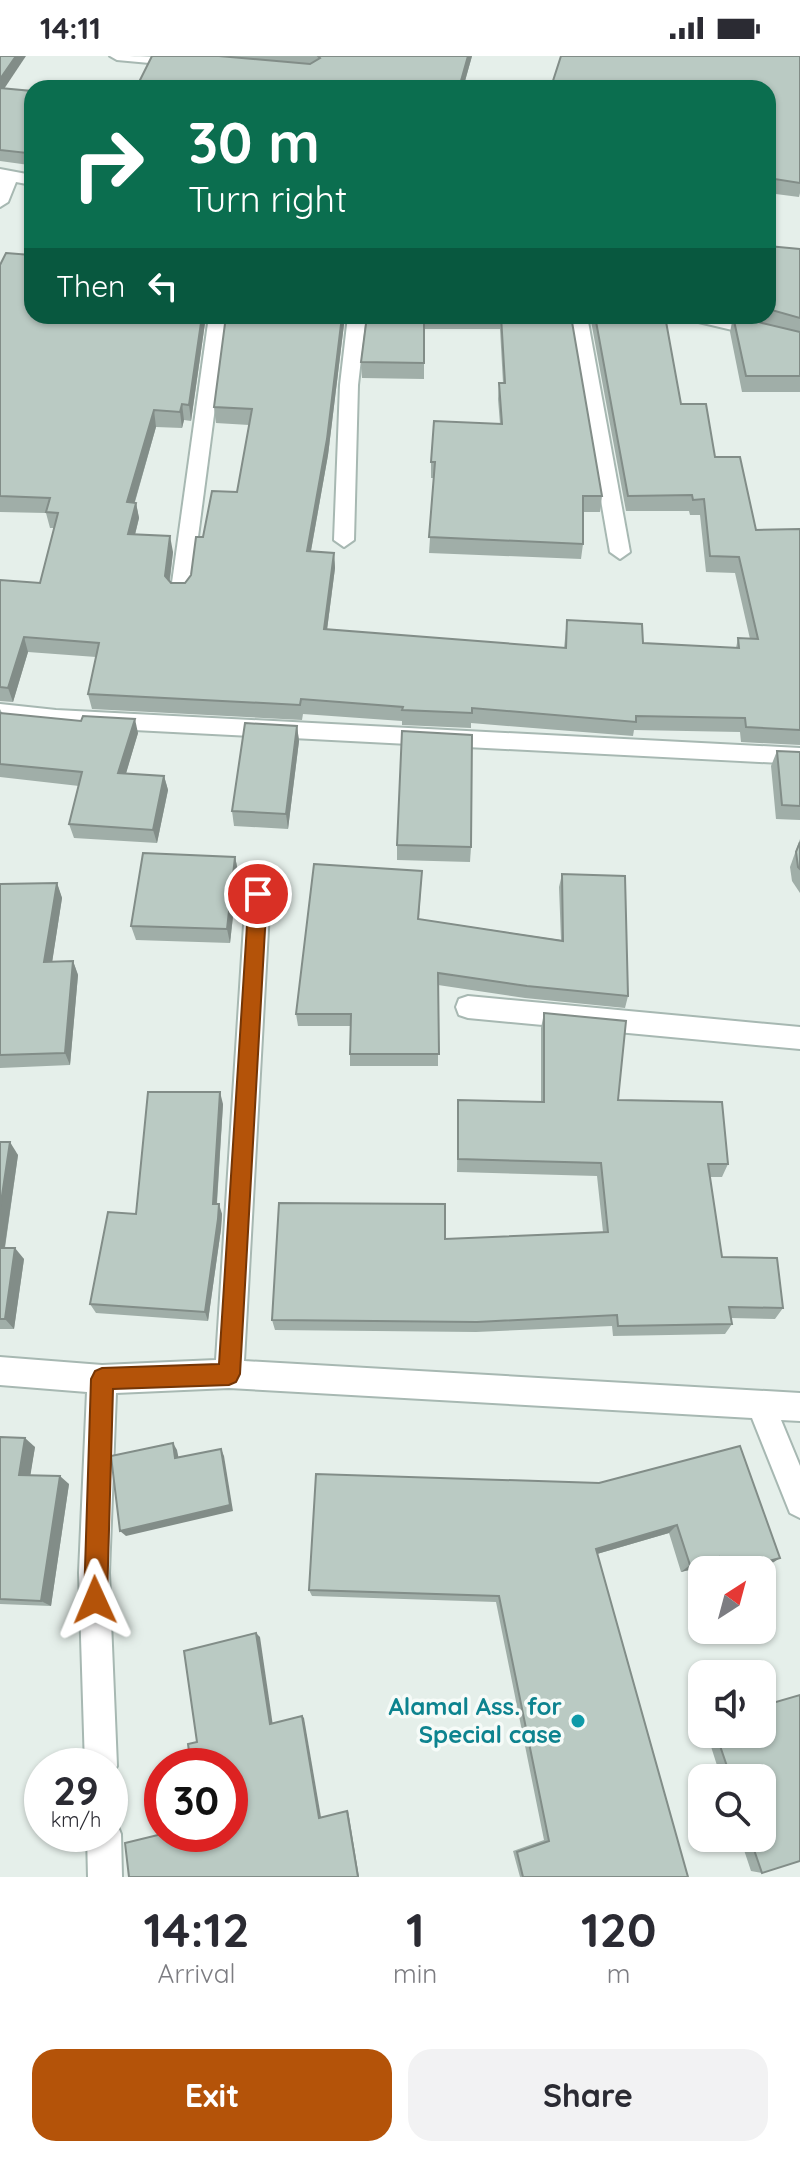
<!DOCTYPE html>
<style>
body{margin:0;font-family:Quicksand,sans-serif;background:#f2f2f3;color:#2b2b33;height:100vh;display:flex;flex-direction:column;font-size:30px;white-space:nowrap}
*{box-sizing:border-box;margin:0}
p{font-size:26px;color:#7c7c81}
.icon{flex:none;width:44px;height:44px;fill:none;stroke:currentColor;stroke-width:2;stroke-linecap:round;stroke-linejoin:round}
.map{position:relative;height:1821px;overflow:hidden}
.panel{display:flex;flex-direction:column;background:#fff;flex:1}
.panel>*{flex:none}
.top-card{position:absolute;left:24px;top:24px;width:752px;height:244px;border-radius:24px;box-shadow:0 2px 6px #0004;background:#0b6e4f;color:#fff;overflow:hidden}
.needle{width:52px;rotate:36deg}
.tools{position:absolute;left:688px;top:1500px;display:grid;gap:16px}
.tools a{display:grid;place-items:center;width:88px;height:88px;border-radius:16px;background:#fff;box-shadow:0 2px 6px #0004;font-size:40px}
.speed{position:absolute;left:24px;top:1692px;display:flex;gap:16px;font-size:40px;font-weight:700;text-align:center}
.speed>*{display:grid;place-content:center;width:104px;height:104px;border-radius:50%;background:#fff;box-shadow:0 2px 6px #0004;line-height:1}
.speed small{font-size:20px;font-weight:400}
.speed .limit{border:12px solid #d22;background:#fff;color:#111}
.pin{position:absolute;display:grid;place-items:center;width:68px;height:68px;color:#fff;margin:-34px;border:4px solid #fff;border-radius:50%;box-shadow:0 2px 8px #0007}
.me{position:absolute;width:88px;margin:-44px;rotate:359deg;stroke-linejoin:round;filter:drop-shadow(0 0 6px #0008)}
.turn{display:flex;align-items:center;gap:28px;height:168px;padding:0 32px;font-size:36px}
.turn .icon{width:104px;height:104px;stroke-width:2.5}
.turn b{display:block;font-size:56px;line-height:68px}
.then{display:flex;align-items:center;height:76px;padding:0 32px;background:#0003;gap:16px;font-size:30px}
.eta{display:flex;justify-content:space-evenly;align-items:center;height:136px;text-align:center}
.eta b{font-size:48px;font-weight:700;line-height:56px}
.action{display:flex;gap:16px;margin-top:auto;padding:16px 32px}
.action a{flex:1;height:92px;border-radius:24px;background:#b45309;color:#fff;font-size:32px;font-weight:700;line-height:92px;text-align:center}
.action a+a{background:#f2f2f3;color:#2b2b33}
.status{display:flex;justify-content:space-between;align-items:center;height:56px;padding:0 40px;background:#fff;direction:ltr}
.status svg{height:22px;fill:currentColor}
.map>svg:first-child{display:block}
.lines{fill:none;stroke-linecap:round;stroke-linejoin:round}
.minor-casing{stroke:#a7b8b2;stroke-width:4}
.minor{fill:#fff;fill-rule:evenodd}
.wall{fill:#a0aea8}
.shaded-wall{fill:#828d88}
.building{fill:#bacac3;stroke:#828d88;stroke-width:2}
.route{fill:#b45309;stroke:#753606;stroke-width:2}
.culture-dot{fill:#0f9aa8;stroke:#f6fbf8;stroke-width:3}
.labels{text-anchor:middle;stroke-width:7;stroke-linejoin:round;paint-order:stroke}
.near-culture-label{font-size:24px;font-weight:bold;fill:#0d838f;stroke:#f6fbf8;text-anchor:end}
</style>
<div class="status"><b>14:11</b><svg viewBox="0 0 49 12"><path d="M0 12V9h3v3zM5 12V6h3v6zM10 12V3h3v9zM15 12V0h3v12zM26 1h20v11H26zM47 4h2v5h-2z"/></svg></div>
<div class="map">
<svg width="800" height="1821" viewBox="0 0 800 1821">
<rect width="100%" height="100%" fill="#e5efea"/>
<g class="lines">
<g class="minor-casing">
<g id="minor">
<path d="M110,0c22,0 62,0 79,6l-7,4 -65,-6z"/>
<path d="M0,113l32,6v10l-16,-3 -8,20 -8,5z"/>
<path d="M209,260h18l-36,274 -3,5h-14l-3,-5z"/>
<path d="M348,260h18l-8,69 -4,155 -10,7 -10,-7 6,-155z"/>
<path d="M569,260h18l43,236 -10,7 -10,-7z"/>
<path d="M687,260h31l82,20v10l-110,-26z"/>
<path d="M0,648l56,6 744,38v16l-744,-38 -56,-6z"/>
<path d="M258,828l8,3 4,7 -26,467 556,32v28l-19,-1 19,46v52l-10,-5 -38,-95 -523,-30 -113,5 -7,180 8,193 -7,12v-12h-25l-6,-193 8,-181 -87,-7v-28l102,8 114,-5 30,-466 4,-7z"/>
<path d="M468,940l332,31v22l-332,-31 -9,-3 -3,-8 3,-8z"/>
<path d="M110,1764l6,2 5,12 1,43h-34l-1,-43h23z"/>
</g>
</g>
<use href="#minor" class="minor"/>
</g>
<g class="wall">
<path d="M0,0l4,32 28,3 -3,74 -29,-4z"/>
<path d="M152,0h320l-9,32z"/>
<path d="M561,0h239v137l-1,4 -31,-4v-105h-217z"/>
<path d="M768,190l32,3v143h-58l-12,-60 3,-15 -3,-1h38z"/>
<path d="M0,209l206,51 -15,105 -7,-1 -2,8 -26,-1 -21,75 1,1 3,15 -4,17 38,17 -3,29 1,2h14l6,-8 12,-38 34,-45 12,-67 -33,-2 -2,-16 12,-91h119l-17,139 -17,96 23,2 1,15 -8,62 237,18 3,-28 76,23 93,5 2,-10 12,1 -15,-66 -29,-1 -6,-57h-10l-1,-4h-63l-35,-190 1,-5h73l16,88 34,53 41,73 44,-1v216l-59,-3 -1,-10 -106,-2 -1,6 -162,-13v5l-69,-3v-4l-99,-7 -1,6 -210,-11 -4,-15 8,-37 -68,-5 -15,50 -13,-1v-121l40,3 14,-55h-4l-4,-15 -46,-1z"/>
<path d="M367,260h204l31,180 -2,16h-17v32l-2,15 -152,-6 5,-75h-3v-16l69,-38 -2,-25 1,-16h4l-3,-54h-76v50l-62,-1 -1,-16z"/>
<path d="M0,653l2,4 136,20 -12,40 38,3 4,14 -11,53 -83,-5 -5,-14 10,-38 -79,-9z"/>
<path d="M297,670l2,15 -11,88 -54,-3 -2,-15z"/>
<path d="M777,695l23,1v68l-24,-1 -5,-53z"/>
<path d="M800,783v54l-8,-12 -2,-14z"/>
<path d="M397,789l74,2 -1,15 -73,-2z"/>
<path d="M235,801l3,14 -8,72 -94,-3 -5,-14z"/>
<path d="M422,815l-3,48 142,21 -2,-53 3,-13 66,122 -3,12 -100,-10 -87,-13v81h-88v-40h-52l-2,-12z"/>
<path d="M57,827l5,15 -10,64 21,-1 5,14 -8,90 -70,3v-184z"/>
<path d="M544,957l74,87 110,64 -6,13h-12l12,80 61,51 -8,11 -44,-1 1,6 -7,10 -112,2 -1,-10 -136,6 -201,-2 -3,-10 173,-81 158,-7 -6,-56 -140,-4 1,-72 83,2v-74z"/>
<path d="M223,1048l-6,100 5,10 -1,15 -13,92 -112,-8 -6,-9 46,-90z"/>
<path d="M0,1086l18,13 -13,93 19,11 -10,70h-14z"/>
<path d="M0,1381l35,10 -5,28 39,9 -18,122 -51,-2z"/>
<path d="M599,1427l181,75 -11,7 -19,5h-39l-2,-5 -28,7 -12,-39 -72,21 91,323h-168l-7,-26 31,-11 -48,-238 -184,-6 -3,-6z"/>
<path d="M800,1639v166l-38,12 -11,-2 -11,-33h22v-60h-41l-14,-44h55v-28z"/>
</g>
<g class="shaded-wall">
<path d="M16,0h10l-26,39v-16z"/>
<path d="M468,0h4l-9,32h-4z"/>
<path d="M32,89v16l-3,4 -2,-12z"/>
<path d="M202,260h4l-15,105 -2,-16z"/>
<path d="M342,260h3l-17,139 -20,112 -1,-16z"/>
<path d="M182,348l2,16 -2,8 -2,-16z"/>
<path d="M154,354l2,17 -26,91 -3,-16z"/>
<path d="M136,447l3,15 -8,32 -3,-16z"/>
<path d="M170,480l3,16 -5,40 -3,-16z"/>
<path d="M334,497l1,15 -10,77 -1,-16z"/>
<path d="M24,581l4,15 -15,50 -5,-14z"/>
<path d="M135,663l3,14 -16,54 -4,-14z"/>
<path d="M297,670l2,15 -11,88 -2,-15z"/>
<path d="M164,720l4,14 -11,53 -4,-13z"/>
<path d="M235,801l3,14 -8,72 -3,-14z"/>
<path d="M57,827l5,15 -12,78 -6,-14z"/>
<path d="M73,905l5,14 -8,90 -5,-12z"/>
<path d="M220,1036l3,12 -7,110 -3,-10z"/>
<path d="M10,1086l8,13 -15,104 -3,-4v-46z"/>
<path d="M219,1148l3,10 -1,15 -13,92 -3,-9z"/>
<path d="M15,1192l9,11 -10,70 -9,-10z"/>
<path d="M25,1382l10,9 -6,37 -10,-9z"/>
<path d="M173,1387l4,7 3,15 -5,-7z"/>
<path d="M221,1393l3,7 9,55 -107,25 -6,-5z"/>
<path d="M60,1420l9,8 -18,122 -10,-5z"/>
<path d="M677,1469l-8,8 -79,23 6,-7z"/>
<path d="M719,1501l-10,8 -28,7 9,-7z"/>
<path d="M780,1502l-11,7 -19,5h-16z"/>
<path d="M256,1577l4,4 13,89 -3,-2z"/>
<path d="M302,1660l2,2 17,99 -2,1z"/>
<path d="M348,1754l11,67h-1l-11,-66z"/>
</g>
<g class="building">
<path d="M0,0h16l-16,23z"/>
<path d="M152,0h67l91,8 10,-6 -2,-2h150l-9,32h-323z"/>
<path d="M561,0h239v127l-32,-5v-90l-217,-1z"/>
<path d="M0,32l32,3v54l-5,8 -27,-3z"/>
<path d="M768,190l32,3v69l-32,-9z"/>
<path d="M6,197l25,2 1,-2v63h170l-13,89 -7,-1 -2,8 -26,-2 -27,92 9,1 -8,31 42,2 -5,40 6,7h14l6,-8 5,-38h7l9,-46 25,1 15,-83 -38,-2 12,-91h116l-15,123 -20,112 27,2 -10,76 242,19 1,-28 75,4 1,19 96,5 -1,-10 20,1 -19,-82 -29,-1 -6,-57 -11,1 -1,-5 -64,1 -33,-180h70l16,88h25l9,53h25l16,73 44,-1v201l-54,-3 -1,-9 -109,-2v6l-164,-14v5l-70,-3 1,-3 -102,-8 -1,6 -212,-11 11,-51 -75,-6 -16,51 -8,-1v-107l40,3 18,-70 -12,-1 4,-14 -50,-2v-231z"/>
<path d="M367,260h57v47l-63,-1z"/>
<path d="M501,260h70l31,180h-19v48l-154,-7 6,-75h-4l3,-41 68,3 -3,-41h6z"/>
<path d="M733,260l67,16v44h-54z"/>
<path d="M0,657l81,8 2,-5 52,3 -17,54 46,3 -11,54 -84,-6 13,-52 -82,-8z"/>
<path d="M245,667l52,3 -11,88 -54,-3z"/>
<path d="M402,675l70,4 -1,112 -74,-2z"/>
<path d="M777,695l23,1v54l-18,-1z"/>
<path d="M800,786v27l-2,-2 -2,-15z"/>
<path d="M143,797l92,4 -8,72 -96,-3z"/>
<path d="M314,808l108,7 -4,48 145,22 -1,-67 63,2 3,120 -101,-10 -89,-13 1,81h-89l1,-40h-55z"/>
<path d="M57,827l-13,79 29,-1 -8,92 -65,2v-171z"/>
<path d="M544,957l82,8 -8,79 104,2 6,62h-20l14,93 55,1 6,50 -54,-1 3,17 -114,2 -1,-11 -140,7 -205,-2 7,-117 166,1v35l163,-7 -7,-69 -143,-4v-59l86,2z"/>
<path d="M148,1036h72l-7,112h6l-1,15 -13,93 -115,-8 18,-92 28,2z"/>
<path d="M0,1086h10l-10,67z"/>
<path d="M0,1192h15l-10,71h-5z"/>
<path d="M0,1381l25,1 -6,37 41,1 -19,125 -41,-2z"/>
<path d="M173,1387l2,15 46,-9 9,56 -110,26 -9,-75z"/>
<path d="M740,1390l40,112 -46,12h-11l-4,-13 -29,8 -13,-40 -81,24 92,328h-165l-6,-25 32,-11 -50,-245 -190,-6 7,-116 283,9z"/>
<path d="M256,1577l14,91 32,-8 17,102 28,-7 11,66h-229l-4,-34 37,-9h68v-68h-39l-3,-22 9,-2 -13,-91z"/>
<path d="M800,1639v166l-38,12 -12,-35h12v-60h-31l-15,-44h46v-28z"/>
</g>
<path class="route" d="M258,831l9,7 -27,480 -4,8 -7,3 -116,4 -6,211 -4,8 -8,4 -8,-4 -3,-8 7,-221 4,-8 7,-3 117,-4 30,-470z"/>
<circle class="culture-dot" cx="578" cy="1665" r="8"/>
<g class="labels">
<g class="near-culture-label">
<text x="562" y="1659">Alamal Ass. for<tspan x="562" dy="28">Special case</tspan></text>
</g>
</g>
</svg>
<div class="tools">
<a><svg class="needle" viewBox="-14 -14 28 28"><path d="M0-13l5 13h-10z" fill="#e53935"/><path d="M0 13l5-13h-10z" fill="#7c7c81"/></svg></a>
<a><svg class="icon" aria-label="sound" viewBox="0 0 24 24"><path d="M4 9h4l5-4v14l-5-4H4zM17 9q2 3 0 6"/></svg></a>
<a><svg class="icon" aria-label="search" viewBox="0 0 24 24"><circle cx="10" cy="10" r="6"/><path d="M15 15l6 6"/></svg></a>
</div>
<div class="speed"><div>29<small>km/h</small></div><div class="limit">30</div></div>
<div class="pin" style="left:258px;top:838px;background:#d93025"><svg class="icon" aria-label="arrive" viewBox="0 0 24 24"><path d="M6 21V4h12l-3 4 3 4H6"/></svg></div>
<svg class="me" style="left:95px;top:1544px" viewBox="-20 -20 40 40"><path d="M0-17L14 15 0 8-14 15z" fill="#b45309" stroke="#fff" stroke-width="4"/></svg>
<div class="top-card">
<div class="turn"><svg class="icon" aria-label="right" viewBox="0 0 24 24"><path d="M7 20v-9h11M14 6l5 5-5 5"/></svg><div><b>30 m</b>Turn right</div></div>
<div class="then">Then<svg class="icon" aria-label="left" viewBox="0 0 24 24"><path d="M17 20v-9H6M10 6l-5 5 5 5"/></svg></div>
</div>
</div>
<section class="panel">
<div class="eta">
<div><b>14:12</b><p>Arrival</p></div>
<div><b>1</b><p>min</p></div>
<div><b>120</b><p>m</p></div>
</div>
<div class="action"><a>Exit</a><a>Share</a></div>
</section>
